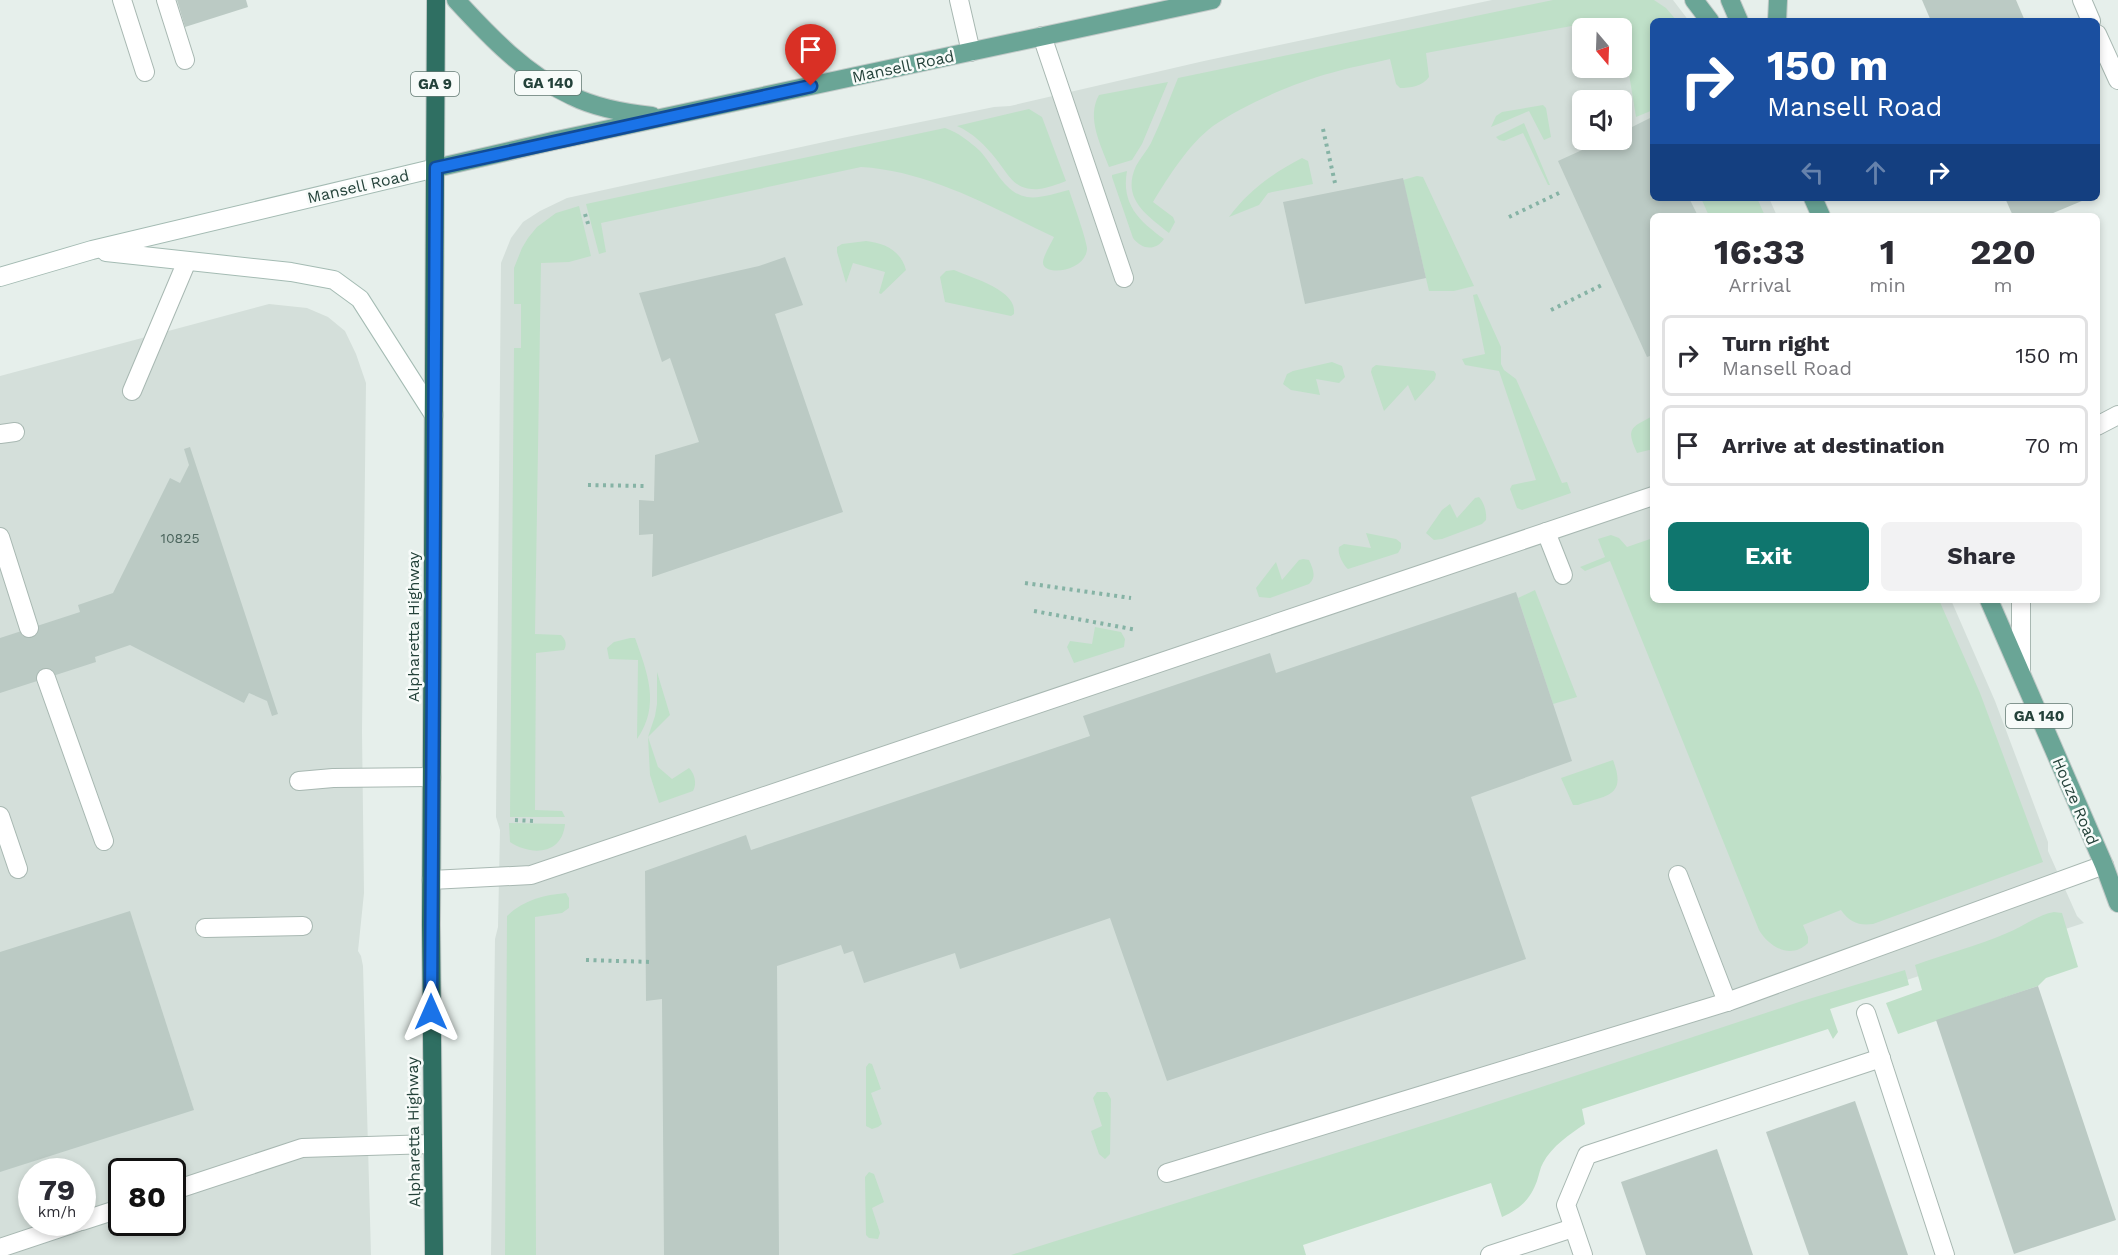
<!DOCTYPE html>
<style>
body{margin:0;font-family:"Work Sans",sans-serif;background:#f2f2f3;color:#2b2b33;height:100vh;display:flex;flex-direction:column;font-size:22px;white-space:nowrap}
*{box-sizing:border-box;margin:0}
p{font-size:20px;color:#7c7c81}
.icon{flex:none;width:33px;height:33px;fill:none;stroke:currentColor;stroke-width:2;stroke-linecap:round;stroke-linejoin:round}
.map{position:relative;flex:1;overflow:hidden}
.panel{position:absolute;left:1650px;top:213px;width:450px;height:390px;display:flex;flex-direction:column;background:#fff;border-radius:9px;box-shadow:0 3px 9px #0003}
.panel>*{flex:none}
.top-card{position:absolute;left:1650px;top:18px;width:450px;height:183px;border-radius:9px;box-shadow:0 3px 9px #0003;background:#1a4fa0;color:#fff;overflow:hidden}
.needle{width:39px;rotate:161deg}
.controls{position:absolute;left:1572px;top:18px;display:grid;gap:12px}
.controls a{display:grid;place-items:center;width:60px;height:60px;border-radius:9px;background:#fff;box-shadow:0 3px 9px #0003;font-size:30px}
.speed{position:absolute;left:18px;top:1158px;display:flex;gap:12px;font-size:30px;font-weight:700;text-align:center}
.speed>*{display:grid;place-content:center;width:78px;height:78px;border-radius:50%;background:#fff;box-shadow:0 3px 9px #0003;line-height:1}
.speed small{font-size:15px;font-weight:400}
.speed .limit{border:3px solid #111;border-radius:9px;background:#fff;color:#111}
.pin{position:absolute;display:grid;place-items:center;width:51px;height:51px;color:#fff;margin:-62px -26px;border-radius:50% 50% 50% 0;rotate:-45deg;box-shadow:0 0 6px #0007}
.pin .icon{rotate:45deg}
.me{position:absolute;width:66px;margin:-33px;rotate:0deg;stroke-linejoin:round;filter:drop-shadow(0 0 4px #0008)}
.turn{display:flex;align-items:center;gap:21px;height:126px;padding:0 18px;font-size:27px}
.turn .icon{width:78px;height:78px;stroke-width:2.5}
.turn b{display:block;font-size:42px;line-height:51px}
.lanes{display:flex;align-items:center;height:57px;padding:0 18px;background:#0003;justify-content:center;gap:30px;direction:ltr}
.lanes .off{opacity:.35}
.eta{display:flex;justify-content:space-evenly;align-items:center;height:102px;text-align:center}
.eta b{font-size:36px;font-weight:700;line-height:42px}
.cta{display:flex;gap:12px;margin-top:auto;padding:12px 18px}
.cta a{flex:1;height:69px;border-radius:9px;background:#0f766e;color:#fff;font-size:24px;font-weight:700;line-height:69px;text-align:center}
.cta a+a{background:#f2f2f3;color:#2b2b33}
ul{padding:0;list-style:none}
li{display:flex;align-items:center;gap:18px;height:81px;margin:0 12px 9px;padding:0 6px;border:3px solid #e1e1e2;border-radius:9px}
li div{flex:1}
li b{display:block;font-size:22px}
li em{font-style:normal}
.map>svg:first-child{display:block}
.built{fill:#d4dfda;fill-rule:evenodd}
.green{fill:#bfe0c8}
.building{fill:#bbcac4}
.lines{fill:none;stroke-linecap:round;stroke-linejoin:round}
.lane-casing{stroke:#a8b8b2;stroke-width:20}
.secondary-casing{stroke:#a4bbb3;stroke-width:20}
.primary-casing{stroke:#c2cac8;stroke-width:20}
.highway-casing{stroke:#c2cac8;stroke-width:20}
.path{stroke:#86b3a5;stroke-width:4;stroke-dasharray:3 4.5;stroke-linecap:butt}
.lane{stroke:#fff;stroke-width:18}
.secondary{stroke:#fff;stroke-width:18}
.primary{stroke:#6aa596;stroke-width:18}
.highway{stroke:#2f6f62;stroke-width:18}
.route-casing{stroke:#114b97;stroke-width:15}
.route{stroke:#1a73e8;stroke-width:10}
.labels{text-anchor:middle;stroke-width:5;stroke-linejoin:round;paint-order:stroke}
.number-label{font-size:14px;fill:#4a645c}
.shield{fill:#f7fbf9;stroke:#637a73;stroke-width:1.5}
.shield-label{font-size:15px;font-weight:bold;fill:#24423a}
.street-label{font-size:16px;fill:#24423a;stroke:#f7fbf9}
</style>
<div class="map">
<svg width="2118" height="1255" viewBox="0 0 2118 1255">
<rect width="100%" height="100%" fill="#e6efeb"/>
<g class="built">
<path d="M1492,0h181l16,21h-36v177h116l8,18h-124v384h298l44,101 53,141v9l29,65 7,7 -901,290 13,42h-705l4,-316 3,-12 2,-97 -4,-13 5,-554 10,-25 12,-16 17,-11 27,-13 280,-61 147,-30 16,-1 194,-45zM1582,28h40v40h-40zM1582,100h40v40h-40z"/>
<path d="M269,304l38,4 21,9 17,14 11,23 10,29 -4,349 2,161 -6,58 3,5 2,10 8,289h-371v-879zM32,1172h50v50h-50zM122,1172h50v50h-50z"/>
</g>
<g class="green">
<path d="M1553,0h101l12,8 11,13h-24v89l-17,7 -11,-68 -3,1v-22h-40v21l-5,-24 -151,28 3,24c-6,9 -19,11 -29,11l-4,-4 -6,-25c-20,5 -40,8 -59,14 -35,9 -88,32 -118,53 -25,19 -44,50 -60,76l20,15 2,5 -6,11c-22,-18 -48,-34 -33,-67 4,-8 11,-15 15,-23 10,-21 18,-43 27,-65z"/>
<path d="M1168,82l-26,62 -10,16 -23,7c-8,-22 -23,-49 -10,-72z"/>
<path d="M1543,105l3,3 5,29 -7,3 -15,-29 -38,16 5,-11 6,-4z"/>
<path d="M1029,109l13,8 24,64c-8,3 -18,7 -27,8 -25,2 -30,-14 -43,-30 -11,-14 -23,-26 -39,-33z"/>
<path d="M1524,123l26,62h-2l-25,-52 -19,8 -5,-1 -3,-3z"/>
<path d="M945,128c14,5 24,13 35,23 14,15 25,43 47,46 13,2 29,-4 42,-7 4,12 17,48 18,58 0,24 -45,29 -44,14 1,-8 8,-18 11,-25 -61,-29 -124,-66 -193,-70l-260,56 5,29 -7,2 -13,-50z"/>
<path d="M1302,158l6,3 5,23 -45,9 -9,12 -30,12c20,-27 44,-44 73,-59z"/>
<path d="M1127,171c-6,33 12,50 37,68 -8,12 -22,11 -31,-1l-21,-61v-2z"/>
<path d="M1417,176l6,1 51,109 -20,5h-25l-26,-111z"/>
<path d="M1701,198h56l8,18h-56z"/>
<path d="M579,206l12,50 -22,6 -28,1 -6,371 26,1c5,5 6,9 3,15l-28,3 -1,157 27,1 3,6h-55l4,-469h7v-44h-7v-36l8,-20 6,-10 9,-11 19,-14z"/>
<path d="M866,241c19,2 35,10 40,29l-25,24 -2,-1 6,-21 -32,-9 -7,20 -9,-31v-5l5,-3z"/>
<path d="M954,270c18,8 64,20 60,44l-3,2 -66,-14 -5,-25 6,-6z"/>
<path d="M1477,294l24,53v17l3,6 12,9 46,104 5,-1 4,11 -49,17 -5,-2 -7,-19 2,-4 24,-5 -37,-109 -34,-6 -3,-6 23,-5 -12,-59z"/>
<path d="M1332,362l10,4 3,11 -6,6 -23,-4 4,16 -29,-5 -8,-6 4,-10 6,-3z"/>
<path d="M1376,365l58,6 2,3 -1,5 -20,22 -7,-16 -24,26 -13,-39 1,-4z"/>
<path d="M1653,416v35l-4,-1 -12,3c-11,-25 -7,-25 16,-37z"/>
<path d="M1479,497c5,5 8,16 7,23l-4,4 -40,15 -8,1 -8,-7 16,-23 8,-6 7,14 18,-20z"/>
<path d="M1366,533l30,6 5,4v5l-3,5 -50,16c-5,-4 -11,-16 -9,-22l5,-3 27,4z"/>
<path d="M1611,535l8,3 8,9 26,-9v62h286l41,93 63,169 -170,62c-14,2 -24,-2 -32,-14l-38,15 5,12v6c-17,17 -39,4 -49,-13l-149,-369 -25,10 -5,-4 25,-10 -7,-18z"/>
<path d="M1303,559l6,1c4,9 8,17 0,24l-39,14 -11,-1 -3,-9 20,-26 6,18 17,-20z"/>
<path d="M1535,590l42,107 -24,7 -35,-106z"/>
<path d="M1095,627l26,5 4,7 -1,8 -50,16 -7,-16 3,-6 22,3z"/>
<path d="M630,638h5c12,34 26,67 2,101l1,-79 -29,-1 -2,-11 7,-6z"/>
<path d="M657,672l13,43 -22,22 10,30 14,12 17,-11c6,6 8,16 4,23l-34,12 -9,-28 -2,-38 7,-21 2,-12z"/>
<path d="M1613,760c14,37 -6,35 -35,45h-5l-12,-27z"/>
<path d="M509,823l56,1c-3,31 -34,32 -55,18z"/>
<path d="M566,893l3,5v10l-7,5 -27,4 1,338h-31l2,-339c16,-16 37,-21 59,-23z"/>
<path d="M2054,912l8,1 16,54 -32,11 -8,8 -140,48 -12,-31 36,-13 -7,-25c30,-11 62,-19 92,-32 16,-6 30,-18 47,-21z"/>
<path d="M1905,970l4,15 -79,24 8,23 -5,7 -5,-10 -246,80 3,15c-15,10 -33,22 -42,39 -3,5 -4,12 -6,18 -7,19 -17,28 -35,36l-11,-34 -188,62 3,10h-295l433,-136 358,-118z"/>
<path d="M869,1063l3,1 9,25 -10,4 11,31 -4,3 -6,2 -6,-3v-59z"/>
<path d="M1097,1092h10l4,7 -1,55 -5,5 -6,-5 -8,-23 11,-5 -9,-28z"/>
<path d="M869,1172l5,2 10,28 -12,6 8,25 -2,6 -9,-1 -3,-3 -1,-58z"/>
</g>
<g class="building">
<path d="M177,0h69l2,7 -63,20z"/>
<path d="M1922,0h94l9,21h-94z"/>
<path d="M1652,117l1,81h36l9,18h-45v139l-6,2 -89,-196 46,-21h18v-8z"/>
<path d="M1403,178l23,100 -121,26 -22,-102z"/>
<path d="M2005,198h84l-43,18h-33z"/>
<path d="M785,257l18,48 -28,9 68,198 -191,65 1,-43 -14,1v-35l15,1 1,-46 44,-13 -29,-84 -8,4 -23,-69 120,-27z"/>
<path d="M190,447l88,267 -6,2 -5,-15 -18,-8 -5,10 -114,-58 -35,12 1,5 -96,31v-55l80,-26 -2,-7 35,-12 57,-115 10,5 9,-18 -5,-16z"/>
<path d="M1516,592l56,169 -101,36 55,162 -359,122 -57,-163 -150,51 -5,-16 -91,30 -11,-32 -9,3 -3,-9 -64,21 2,289h-115l-2,-256 -16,2 -1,-130 101,-36 5,15 339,-114 -7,-20 187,-63 6,20z"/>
<path d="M130,911l64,199 -194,62v-220z"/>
<path d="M2038,986l78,234 -102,34 -78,-234z"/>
<path d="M1855,1101l53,154h-99l-43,-123z"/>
<path d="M1717,1149l36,106h-107l-25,-73z"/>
</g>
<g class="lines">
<g class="lane-casing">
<g id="lane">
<path d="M122,0l23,72"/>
<path d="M166,0l19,60"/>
<path d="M959,0l12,52"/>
<path d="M2082,0l9,21"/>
<path d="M2097,34l21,46"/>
<path d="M1042,36l82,242"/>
<path d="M132,391l55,-130"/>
<path d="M2097,426l21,-11"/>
<path d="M0,434l15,-2"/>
<path d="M1546,532l17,43"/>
<path d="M0,537l29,91"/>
<path d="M2021,673v-73"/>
<path d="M46,678l58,163"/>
<path d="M299,781l34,-3 99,-1"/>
<path d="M0,816l18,53"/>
<path d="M1678,875l49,127"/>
<path d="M431,880l100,-5 1122,-379"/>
<path d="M205,928l98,-2"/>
<path d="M1866,1013l79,242"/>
<path d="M1167,1173l560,-171 377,-137"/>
<path d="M172,1191l130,-43 130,-4"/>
<path d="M82,1221l40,-13"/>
<path d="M0,1248l78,-26"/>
<path d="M1490,1255l83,-27"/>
<path d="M1583,1255l-17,-50 21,-50 294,-97"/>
</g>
</g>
<g class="secondary-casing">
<g id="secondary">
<path d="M106,252l185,20 43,8 26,19 74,116"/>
<path d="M0,277l92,-27 344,-82"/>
</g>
</g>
<g class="primary-casing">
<g id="primary">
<path d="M456,0c33,36 70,75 116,96 24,12 53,17 80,20"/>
<path d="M1694,0l16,21"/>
<path d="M1730,0l9,21"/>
<path d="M1777,21l1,-21"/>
<path d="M436,168l117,-27 659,-141"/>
<path d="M1813,198l8,18"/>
<path d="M1989,600l115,265 14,38"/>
</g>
</g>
<g class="highway-casing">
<path id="highway" d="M434,1255l-3,-330 5,-925"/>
</g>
<g class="path">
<path d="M1323,129l12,54"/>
<path d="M585,214l4,13"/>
<path d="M1509,217l52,-25"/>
<path d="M1551,310l53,-26"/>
<path d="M588,485l58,1"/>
<path d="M1025,583l106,15"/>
<path d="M1034,611l103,19"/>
<path d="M515,820l18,1"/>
<path d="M586,960l66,2"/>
</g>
<use href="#lane" class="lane"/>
<use href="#secondary" class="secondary"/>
<use href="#primary" class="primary"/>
<use href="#highway" class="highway"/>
</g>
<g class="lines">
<g class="route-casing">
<path id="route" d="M431,1012l5,-844 375,-82"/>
</g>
<use href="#route" class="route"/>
</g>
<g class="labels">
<g class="number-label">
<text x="180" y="543">10825</text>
</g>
<g class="shield">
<rect x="515" y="71" width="66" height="24" rx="4.5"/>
<rect x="411" y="72" width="48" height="24" rx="4.5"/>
<rect x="2006" y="704" width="66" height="24" rx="4.5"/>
</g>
<g class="shield-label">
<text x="548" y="88">GA 140</text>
<text x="435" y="89">GA 9</text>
<text x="2039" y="721">GA 140</text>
</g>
<g class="street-label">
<text transform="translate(903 66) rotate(-12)" y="6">Mansell Road</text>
<text transform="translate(358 186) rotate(-13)" y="6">Mansell Road</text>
<text transform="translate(413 627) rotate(-90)" y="6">Alpharetta Highway</text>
<text transform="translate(2076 801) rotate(67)" y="6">Houze Road</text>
<text transform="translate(413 1132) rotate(-91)" y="6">Alpharetta Highway</text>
</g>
</g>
</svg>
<div class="controls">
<a><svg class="needle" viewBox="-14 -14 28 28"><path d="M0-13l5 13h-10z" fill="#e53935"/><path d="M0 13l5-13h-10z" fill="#7c7c81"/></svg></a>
<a><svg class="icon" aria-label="sound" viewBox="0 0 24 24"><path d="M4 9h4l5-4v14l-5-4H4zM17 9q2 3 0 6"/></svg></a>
</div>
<div class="speed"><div>79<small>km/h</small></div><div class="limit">80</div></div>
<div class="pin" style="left:811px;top:86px;background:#d93025"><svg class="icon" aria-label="arrive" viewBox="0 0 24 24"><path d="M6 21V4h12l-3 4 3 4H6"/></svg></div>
<svg class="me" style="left:431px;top:1012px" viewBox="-20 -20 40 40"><path d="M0-17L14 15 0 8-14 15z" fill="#1a73e8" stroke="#fff" stroke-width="4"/></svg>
<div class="top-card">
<div class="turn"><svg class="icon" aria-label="right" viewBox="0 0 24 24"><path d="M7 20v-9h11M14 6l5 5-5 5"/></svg><div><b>150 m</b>Mansell Road</div></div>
<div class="lanes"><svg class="icon off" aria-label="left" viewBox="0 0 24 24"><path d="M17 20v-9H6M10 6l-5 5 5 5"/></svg><svg class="icon off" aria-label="ahead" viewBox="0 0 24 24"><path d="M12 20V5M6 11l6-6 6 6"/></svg><svg class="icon" aria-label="right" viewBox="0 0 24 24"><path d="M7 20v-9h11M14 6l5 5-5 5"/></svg></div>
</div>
<section class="panel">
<div class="eta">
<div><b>16:33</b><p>Arrival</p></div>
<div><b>1</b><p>min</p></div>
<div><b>220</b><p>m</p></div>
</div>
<ul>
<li><svg class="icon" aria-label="right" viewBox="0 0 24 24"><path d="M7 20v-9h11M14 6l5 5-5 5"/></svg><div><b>Turn right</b><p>Mansell Road</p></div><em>150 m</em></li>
<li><svg class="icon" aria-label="arrive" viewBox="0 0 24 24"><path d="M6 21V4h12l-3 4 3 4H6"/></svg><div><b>Arrive at destination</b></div><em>70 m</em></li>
</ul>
<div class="cta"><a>Exit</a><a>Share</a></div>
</section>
</div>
